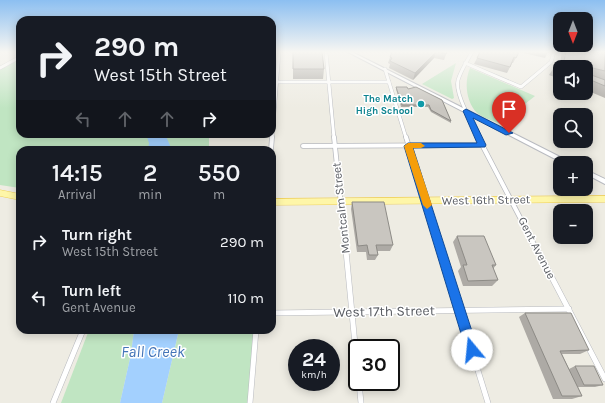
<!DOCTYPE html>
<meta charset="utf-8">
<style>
body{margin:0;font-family:Karla,sans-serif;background:#20242c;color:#f1f3f6;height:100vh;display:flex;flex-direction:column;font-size:15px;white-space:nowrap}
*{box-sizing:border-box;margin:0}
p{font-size:13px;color:#9ea1a6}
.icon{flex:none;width:22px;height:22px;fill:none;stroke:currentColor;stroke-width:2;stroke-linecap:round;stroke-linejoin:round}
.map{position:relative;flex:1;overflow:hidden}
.panel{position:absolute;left:16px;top:146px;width:260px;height:188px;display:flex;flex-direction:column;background:#171b24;border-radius:12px;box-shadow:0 2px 10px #0003}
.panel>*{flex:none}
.hud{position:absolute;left:16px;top:16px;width:260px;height:122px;border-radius:12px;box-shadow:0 2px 10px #0003;background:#171b24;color:#f1f3f6;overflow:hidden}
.needle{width:26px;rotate:180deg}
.buttons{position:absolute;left:553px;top:12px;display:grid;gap:8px}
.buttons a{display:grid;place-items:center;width:40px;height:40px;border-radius:8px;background:#171b24;box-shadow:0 2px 10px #0003;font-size:20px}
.speed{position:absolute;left:288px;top:339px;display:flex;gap:8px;font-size:20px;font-weight:700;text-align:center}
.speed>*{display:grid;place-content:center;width:52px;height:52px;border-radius:50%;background:#171b24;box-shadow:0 2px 10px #0003;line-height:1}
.speed small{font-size:10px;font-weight:400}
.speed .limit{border:2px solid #111;border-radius:6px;background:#fff;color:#111}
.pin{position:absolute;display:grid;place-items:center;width:34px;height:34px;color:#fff;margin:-41px -17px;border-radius:50% 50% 50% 0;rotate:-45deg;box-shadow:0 0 4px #0007}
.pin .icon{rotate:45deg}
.me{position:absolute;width:44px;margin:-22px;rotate:343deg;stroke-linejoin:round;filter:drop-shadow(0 0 3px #0008)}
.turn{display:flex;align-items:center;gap:14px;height:84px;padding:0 12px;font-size:18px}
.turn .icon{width:52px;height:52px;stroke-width:2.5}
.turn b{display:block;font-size:28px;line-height:34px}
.lanes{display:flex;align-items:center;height:38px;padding:0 12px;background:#0003;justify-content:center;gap:20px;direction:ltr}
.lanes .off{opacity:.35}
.eta{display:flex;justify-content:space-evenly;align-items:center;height:68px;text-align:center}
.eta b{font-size:24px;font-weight:600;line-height:28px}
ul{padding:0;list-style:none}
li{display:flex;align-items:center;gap:12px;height:56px;padding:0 12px}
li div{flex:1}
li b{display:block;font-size:15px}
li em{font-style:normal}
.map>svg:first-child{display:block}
.green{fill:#c0e5c2}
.water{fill:#a3d0fe}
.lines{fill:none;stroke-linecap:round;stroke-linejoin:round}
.street-far2-casing{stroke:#b8babf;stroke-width:4}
.street-far1-casing{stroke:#b8babf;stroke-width:5.5}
.street-casing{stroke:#b8babf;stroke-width:6}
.secondary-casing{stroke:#b9bbc1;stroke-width:2}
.primary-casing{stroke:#efd05b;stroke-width:1}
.street-far2{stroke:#fff;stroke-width:3}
.street-far1{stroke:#fff;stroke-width:4}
.street{stroke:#fff;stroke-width:5}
.secondary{fill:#fff;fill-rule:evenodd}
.primary{fill:#fef6a8;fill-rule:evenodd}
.wall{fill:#adaaa5}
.shaded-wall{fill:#8d8b86}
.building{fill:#c9c6c0;stroke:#8d8b86}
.route{fill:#1a73e8;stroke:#114b97}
.slow{fill:#f59e0b}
.culture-dot{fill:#0f9aa8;stroke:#fff;stroke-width:1.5}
.labels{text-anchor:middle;stroke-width:3;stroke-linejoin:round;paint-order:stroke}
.far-culture-label{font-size:10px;font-weight:bold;fill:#0d838f;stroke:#fff;text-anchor:end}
.street-label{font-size:12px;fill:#5b5e64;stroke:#fff}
.near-street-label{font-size:14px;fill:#5b5e64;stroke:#fff}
.near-water-label{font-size:16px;font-style:italic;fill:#4374b8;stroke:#fff}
</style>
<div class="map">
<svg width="605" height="403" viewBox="0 0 605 403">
<rect width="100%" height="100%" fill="#eeece3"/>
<g class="green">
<path d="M20,59v75h250v1l-68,-1 -1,3 8,1v8h6l-1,4h-194v38l-20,-3v-115z"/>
<path d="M456,63l-5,18 3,17 -2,1 -30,-15z"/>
<path d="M470,68l65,28 -35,28c-6,-3 -17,-6 -23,-11 -11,-11 -13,-31 -7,-45z"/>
<path d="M89,330h45l-3,24 -11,49h-59z"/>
<path d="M179,330h75l-6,73h-86z"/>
</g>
<g class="water">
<path d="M146,134h19l7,16h-24l1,-7z"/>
<path d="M134,330h45l-17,73h-42l11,-49z"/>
</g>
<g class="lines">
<g class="street-far2-casing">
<g id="street-far2">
<path d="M326,52l8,86"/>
<path d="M472,52c-5,9 -11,18 -14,28 -4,13 15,44 21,58"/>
<path d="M465,63l56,24 30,-25 3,-10"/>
<path d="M0,68l20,-11"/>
<path d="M385,69l21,69"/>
<path d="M277,82h112"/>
<path d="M272,138l7,-86"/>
</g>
</g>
<g class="street-far1-casing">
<g id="street-far1">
<path d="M334,137l12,115"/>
<path d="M406,137l35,115"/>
<path d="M478,137l60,115"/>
<path d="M303,146l179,-1"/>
<path d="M271,150l1,-13"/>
</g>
</g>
<g class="street-casing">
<g id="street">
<path d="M346,251l11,114"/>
<path d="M441,251l47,152"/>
<path d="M538,251l67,128"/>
<path d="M272,313l297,-4"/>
<path d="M359,382l2,21"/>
<path d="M53,403l30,-73"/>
<path d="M250,403l6,-73"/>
</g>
</g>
<g class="secondary-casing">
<g id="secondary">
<path d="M348,52h4l218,110 1,1h-8z"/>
<path d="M586,170l19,9v5l-19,-10z"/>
</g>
</g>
<g class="primary-casing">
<g id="primary">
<path d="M0,190l20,4v6l-20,-4z"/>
<path d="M605,196v6l-333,3v-6z"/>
</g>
</g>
<use href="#street-far2" class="street-far2"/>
<use href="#street-far1" class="street-far1"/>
<use href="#street" class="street"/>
<use href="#secondary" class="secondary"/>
<use href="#primary" class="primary"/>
</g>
<g class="wall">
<path d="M392,52h55l-3,8 -10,-2 -21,22 -24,-12 1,-4 -2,-1 2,-6z"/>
<path d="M480,52h68l-3,6 -26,-6 -6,11h-1l-5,10 -33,-9z"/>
<path d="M562,52h43v46l-19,-8v-23h-26v12l-11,-4 6,-9 5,-3z"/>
<path d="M293,69h31l-1,10h-30z"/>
<path d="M396,87l12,2 43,32v2l-20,-11 -3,-5h-27l-5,-18z"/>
<path d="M352,202l41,43 -3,6h-13l1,4 -3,5h-8l-1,-8h-9l-6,-43z"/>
<path d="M457,236l39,29 -3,4 5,11 -6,6h-29l-5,-15 3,-4 -8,-25z"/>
<path d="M525,313l64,37 -9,4h-18l7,15 6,-3 28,19 -8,2h-17l4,9 -10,3h-19l-34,-82z"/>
</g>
<path class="shaded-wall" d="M436,52l-2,6 -21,22 2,-7z"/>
<g class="building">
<path d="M293,52h29l2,17h-31z"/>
<path d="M392,52h44l-21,21 -25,-12 2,-3 -2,-1z"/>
<path d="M438,52h9l-1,2z"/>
<path d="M480,52h39l-3,6 -2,-1 -4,10 -33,-9z"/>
<path d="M566,52h39v19l-41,-10z"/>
<path d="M559,62l12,5h-11v1l-5,-2z"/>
<path d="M586,73l19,7v6l-19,-8z"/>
<path d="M396,87h11l1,2 8,-2 26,13 9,21 -20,-11 -2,-5h-27z"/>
<path d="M352,202h32l9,43h-17l2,10h-9l-2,-10 -9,1z"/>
<path d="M457,236h27l12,29h-4l6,15 -30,1 -5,-16h4z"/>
<path d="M525,313h46l18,37 -29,1 22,45h-20z"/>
<path d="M575,366h19l9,19h-19z"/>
</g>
<linearGradient id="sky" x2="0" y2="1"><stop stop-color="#8cbff1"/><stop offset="0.48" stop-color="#f7f6f2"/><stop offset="1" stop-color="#f7f6f2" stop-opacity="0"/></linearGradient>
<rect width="605" height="108" fill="url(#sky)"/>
<path class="route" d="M466,109l47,24 -7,2 -33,-17 13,27 -1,2 -72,1 65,202 -2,4 -4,2 -5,-2 -1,-4 -62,-204 4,-3h69l-14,-32z"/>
<path class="slow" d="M408,143h13l4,3 -4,2h-8l19,57 -5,4 -4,-4 -19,-59z"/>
<circle class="culture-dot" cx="421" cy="104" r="4"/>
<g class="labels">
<g class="far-culture-label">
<text x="413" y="102">The Match<tspan x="413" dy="12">High School</tspan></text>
</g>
<g class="street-label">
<text transform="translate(486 200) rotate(-1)" y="4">West 16th Street</text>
<text transform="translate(341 208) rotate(-96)" y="4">Montcalm Street</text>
<text transform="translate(537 248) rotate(63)" y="4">Gent Avenue</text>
</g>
<g class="near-street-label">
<text transform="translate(384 311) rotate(-1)" y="5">West 17th Street</text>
</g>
<g class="near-water-label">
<text x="153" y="357">Fall Creek</text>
</g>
</g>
</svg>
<div class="buttons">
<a><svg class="needle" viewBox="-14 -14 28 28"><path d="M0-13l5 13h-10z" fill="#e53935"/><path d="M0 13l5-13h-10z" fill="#9ea1a6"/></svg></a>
<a><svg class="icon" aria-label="sound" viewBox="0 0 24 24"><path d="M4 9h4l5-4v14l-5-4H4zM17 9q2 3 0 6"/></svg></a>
<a><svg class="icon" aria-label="search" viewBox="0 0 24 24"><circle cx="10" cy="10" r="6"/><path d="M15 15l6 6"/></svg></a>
<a>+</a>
<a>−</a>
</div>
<div class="speed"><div>24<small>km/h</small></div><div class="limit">30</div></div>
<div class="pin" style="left:509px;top:133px;background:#d93025"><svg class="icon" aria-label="arrive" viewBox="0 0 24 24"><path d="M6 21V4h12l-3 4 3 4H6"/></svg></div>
<svg class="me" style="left:472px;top:350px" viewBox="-20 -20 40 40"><circle r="19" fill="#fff"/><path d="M0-13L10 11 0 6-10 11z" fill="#1a73e8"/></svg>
<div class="hud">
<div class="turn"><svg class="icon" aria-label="right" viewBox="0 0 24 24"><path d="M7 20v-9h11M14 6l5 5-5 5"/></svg><div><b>290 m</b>West 15th Street</div></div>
<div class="lanes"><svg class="icon off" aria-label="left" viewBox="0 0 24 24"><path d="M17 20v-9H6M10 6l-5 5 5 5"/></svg><svg class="icon off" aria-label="ahead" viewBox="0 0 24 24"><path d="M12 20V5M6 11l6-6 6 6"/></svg><svg class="icon off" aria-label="ahead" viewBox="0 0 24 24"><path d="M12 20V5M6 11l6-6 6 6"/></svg><svg class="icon" aria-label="right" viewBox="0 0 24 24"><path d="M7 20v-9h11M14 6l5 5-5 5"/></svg></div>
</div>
<section class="panel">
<div class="eta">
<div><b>14:15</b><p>Arrival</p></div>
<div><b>2</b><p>min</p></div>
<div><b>550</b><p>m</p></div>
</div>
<ul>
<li><svg class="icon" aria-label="right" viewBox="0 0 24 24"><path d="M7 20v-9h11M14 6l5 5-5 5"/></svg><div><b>Turn right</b><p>West 15th Street</p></div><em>290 m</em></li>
<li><svg class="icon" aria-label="left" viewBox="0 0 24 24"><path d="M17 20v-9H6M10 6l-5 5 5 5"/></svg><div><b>Turn left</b><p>Gent Avenue</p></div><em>110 m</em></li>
</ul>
</section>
</div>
